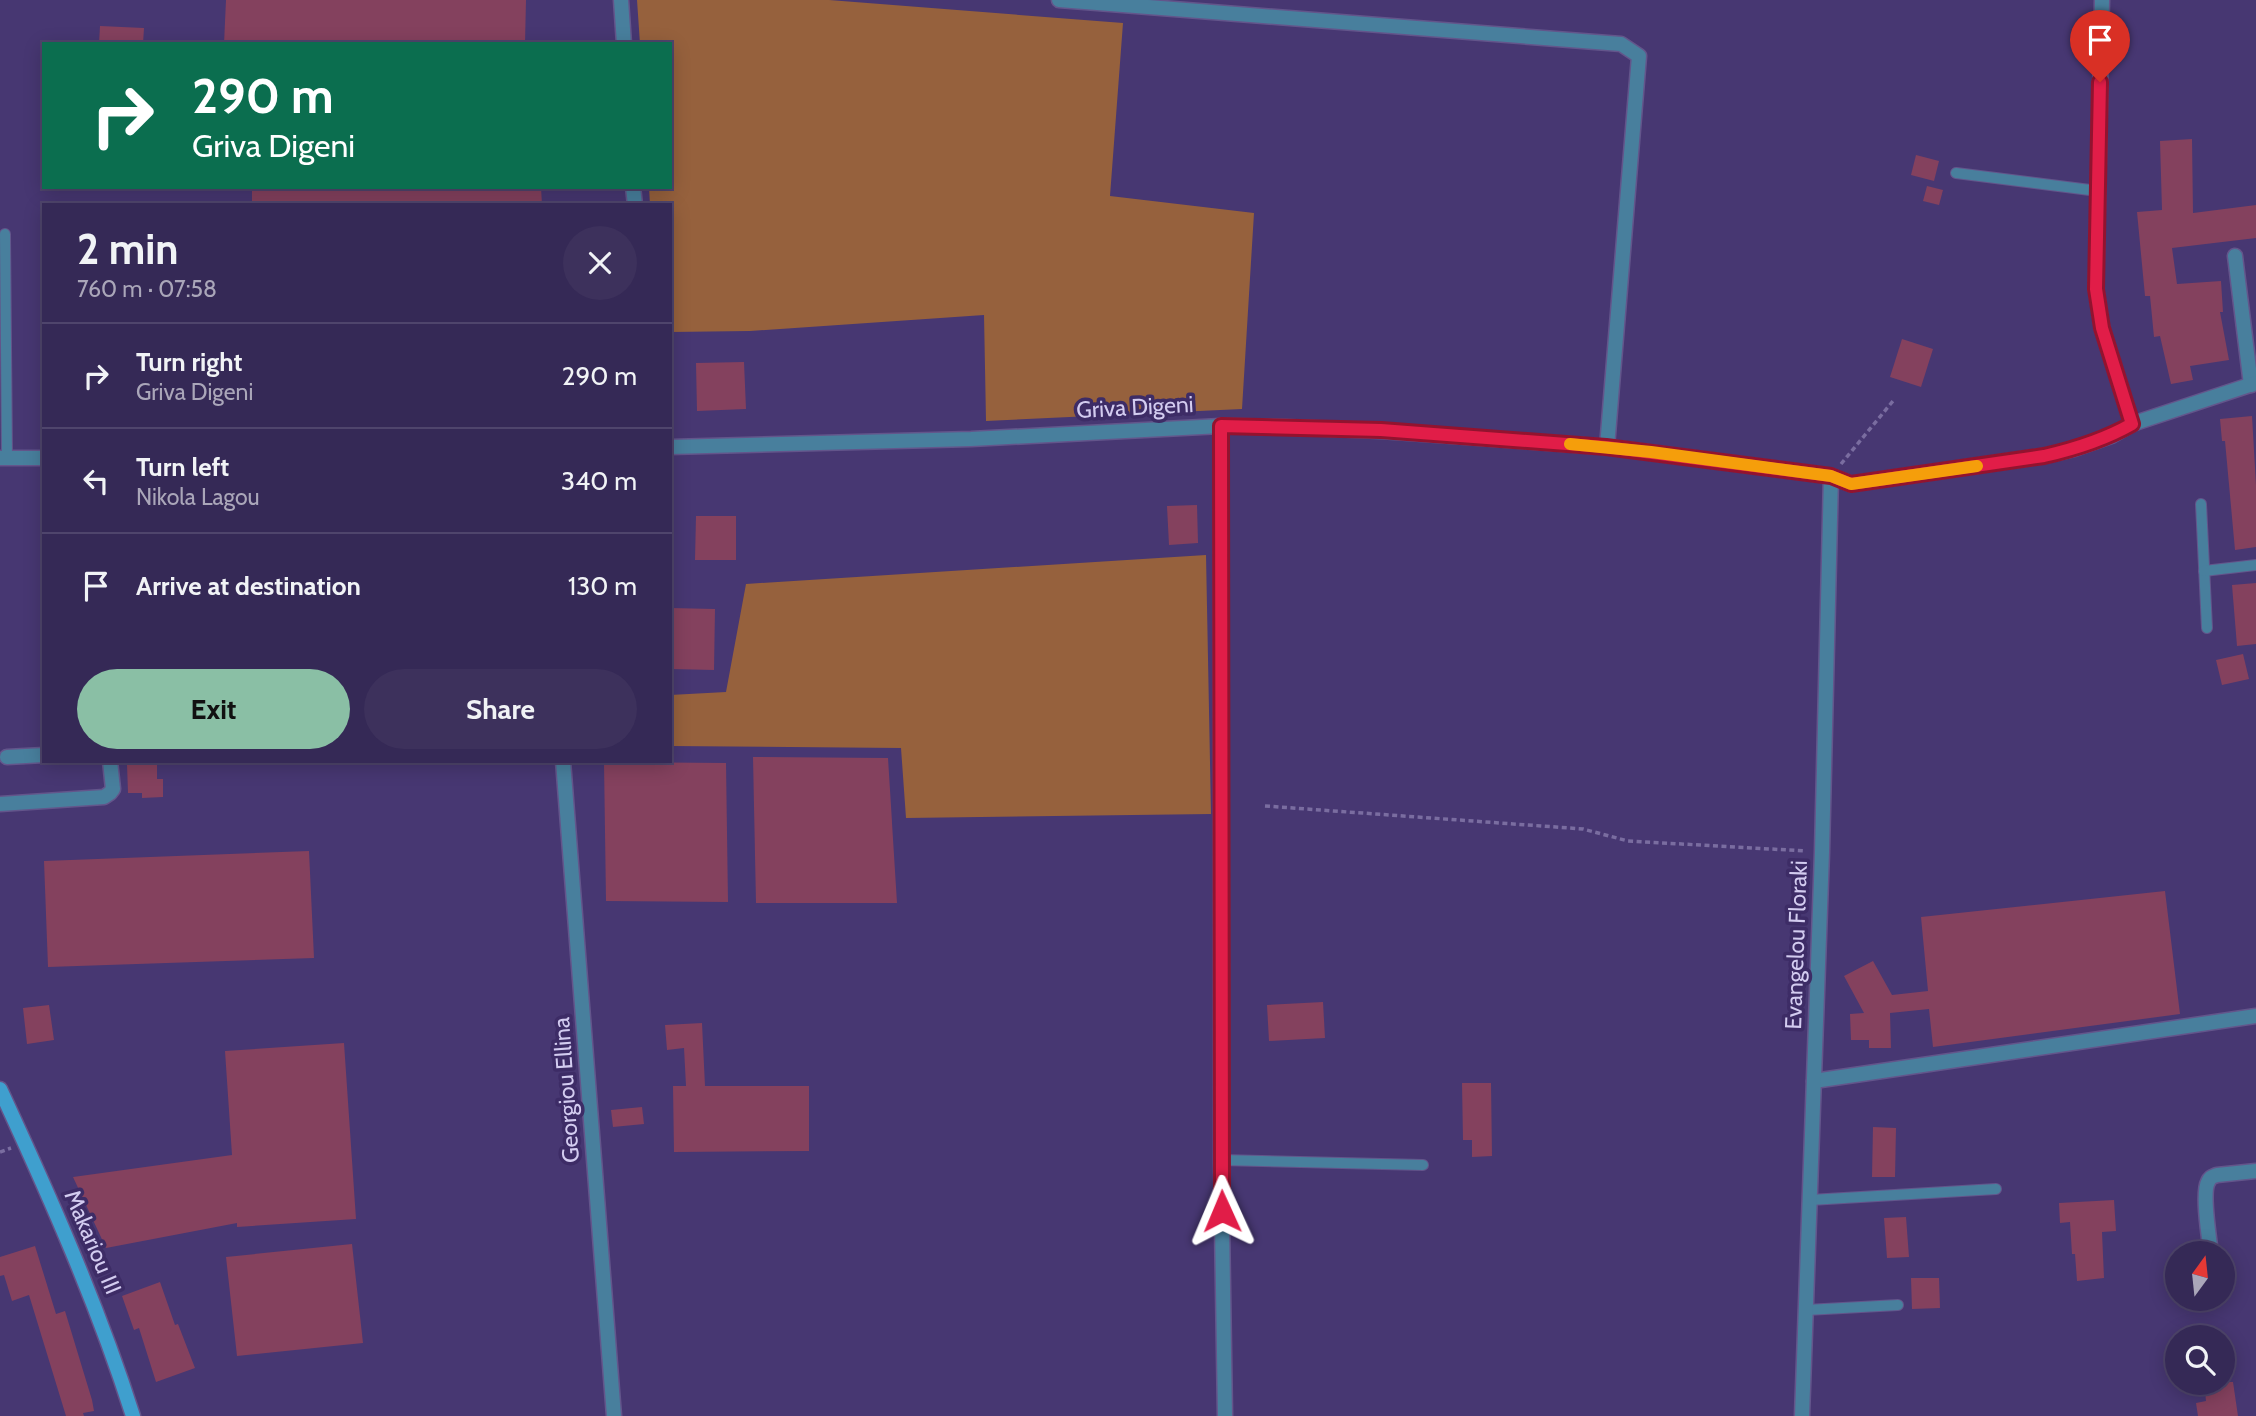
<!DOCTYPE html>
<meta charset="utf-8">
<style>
body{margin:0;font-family:Cabin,sans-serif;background:#3d315c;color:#f1f3f6;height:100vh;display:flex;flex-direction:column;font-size:26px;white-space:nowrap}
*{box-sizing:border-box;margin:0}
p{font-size:23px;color:#aaa6b9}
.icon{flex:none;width:38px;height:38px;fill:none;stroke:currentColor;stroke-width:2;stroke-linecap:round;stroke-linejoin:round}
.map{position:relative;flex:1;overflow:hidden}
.drawer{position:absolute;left:42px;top:203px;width:630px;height:560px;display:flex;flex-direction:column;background:#352956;border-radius:0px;box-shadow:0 4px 18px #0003,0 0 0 2px #4f456c}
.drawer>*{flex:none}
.top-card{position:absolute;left:42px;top:42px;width:630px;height:147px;border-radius:0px;box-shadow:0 4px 18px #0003,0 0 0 2px #4f456c;background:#0b6e4f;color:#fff;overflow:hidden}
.needle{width:46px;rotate:15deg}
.fabs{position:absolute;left:2165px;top:1241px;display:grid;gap:14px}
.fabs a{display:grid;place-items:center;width:70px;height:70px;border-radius:50%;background:#352956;box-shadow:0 4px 18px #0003,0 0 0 2px #4f456c;font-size:35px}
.pin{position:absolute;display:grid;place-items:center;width:60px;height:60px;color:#fff;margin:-72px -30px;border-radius:50% 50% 50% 0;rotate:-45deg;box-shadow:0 0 7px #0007}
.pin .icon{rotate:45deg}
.me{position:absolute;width:77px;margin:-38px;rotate:359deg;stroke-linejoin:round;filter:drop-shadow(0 0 5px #0008)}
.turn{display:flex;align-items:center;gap:24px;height:147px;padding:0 35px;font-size:32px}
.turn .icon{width:91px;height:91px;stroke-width:2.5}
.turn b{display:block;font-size:49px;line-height:60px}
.round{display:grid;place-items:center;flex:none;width:74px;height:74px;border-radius:37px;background:#3d315c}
.overview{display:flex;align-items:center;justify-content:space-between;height:119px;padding:0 35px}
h1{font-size:42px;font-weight:700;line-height:52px}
.primary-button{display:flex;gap:14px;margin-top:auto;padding:14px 35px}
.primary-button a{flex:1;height:80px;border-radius:42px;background:#8abfa5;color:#111;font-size:28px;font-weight:700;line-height:80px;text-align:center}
.primary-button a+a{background:#3d315c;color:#f1f3f6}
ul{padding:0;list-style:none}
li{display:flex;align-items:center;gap:21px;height:105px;padding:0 35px;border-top:2px solid #4f456c}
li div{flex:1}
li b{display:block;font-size:26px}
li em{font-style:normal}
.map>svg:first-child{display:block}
.green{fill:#96613d}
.building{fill:#84415e}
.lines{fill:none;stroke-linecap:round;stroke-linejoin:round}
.lane-casing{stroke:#63558b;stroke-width:12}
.street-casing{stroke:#63558b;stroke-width:17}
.secondary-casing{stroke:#63558b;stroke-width:17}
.path{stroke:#7a6da0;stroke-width:3.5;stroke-dasharray:5 3.5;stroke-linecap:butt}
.lane{stroke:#487f9d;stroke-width:10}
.street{stroke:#487f9d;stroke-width:14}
.secondary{stroke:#3f9fce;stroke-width:14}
.route-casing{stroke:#92132f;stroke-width:18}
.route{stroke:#e11d48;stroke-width:12}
.slow{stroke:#f59e0b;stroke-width:12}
.labels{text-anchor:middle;stroke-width:7;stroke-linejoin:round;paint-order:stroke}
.street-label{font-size:23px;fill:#d3ccf0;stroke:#3d2c66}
</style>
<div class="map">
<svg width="2256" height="1416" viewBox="0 0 2256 1416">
<rect width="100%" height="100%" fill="#473772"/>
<g class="green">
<path d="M637,0h192l294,23 -13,173 144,17 -12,196 -256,12 -2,-106 -234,16 -80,1v-127h-20l-1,-18h21v-143h-30z"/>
<path d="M1206,555l5,259 -305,4 -5,-70 -231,-2v-51l56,-3 20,-108z"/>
</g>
<g class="building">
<path d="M226,0h300l-1,44h-301z"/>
<path d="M100,26l44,2 -1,16h-44z"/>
<path d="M2192,139l1,74 63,-8v33l-84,10 5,36 44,-3 2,31h-3l9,48 -39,6 3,14 -22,4 -11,-48 -6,1 -4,-41h-5l-8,-84 25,-2 -2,-69z"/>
<path d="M1916,155l23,6 -5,20 -23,-6z"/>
<path d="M1927,186l16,4 -4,15 -16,-4z"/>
<path d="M252,187h289l1,18h-290z"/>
<path d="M1902,339l31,10 -12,38 -31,-10z"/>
<path d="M744,362l2,47 -49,2 -1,-48z"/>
<path d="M2252,416l4,69v62l-21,3 -10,-109h-3l-2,-22z"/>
<path d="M1197,505l1,38 -29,2 -2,-39z"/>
<path d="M696,516h40v44h-41z"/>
<path d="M2256,583v61l-19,2 -5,-61z"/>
<path d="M670,608l45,1 -1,61 -44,-1z"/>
<path d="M2243,654l6,25 -27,6 -6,-25z"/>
<path d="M753,757l135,1 9,145h-141z"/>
<path d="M604,762l122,1 2,139 -122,-1z"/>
<path d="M127,764h30v15h6v18l-21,1v-5h-14z"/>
<path d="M309,851l5,107 -266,9 -4,-106z"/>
<path d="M2165,891l15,123 -247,33 -4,-38 -39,4 1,35h-22v-8h-18l-1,-26 14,-1 -20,-37 29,-15 19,34 36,-4 -7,-74z"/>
<path d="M1323,1002l2,36 -56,3 -2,-36z"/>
<path d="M49,1005l5,35 -27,4 -4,-36z"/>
<path d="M702,1023l3,63h104v65l-135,1 -1,-66h13l-2,-38 -17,2 -2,-25z"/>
<path d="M344,1043l12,176 -119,8v-4l-131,25 -33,-71 159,-22 -7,-104z"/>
<path d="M1462,1083h29l1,73 -20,1v-17h-9z"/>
<path d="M642,1107l2,17 -31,3 -2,-17z"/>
<path d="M1873,1127l23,1 -1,49h-23z"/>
<path d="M2114,1200l2,31 -14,1 2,46 -27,3 -2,-27h-3l-2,-32 -10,1 -1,-20z"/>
<path d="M1906,1217l3,40 -22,1 -3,-40z"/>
<path d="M352,1244l11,99 -126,13 -11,-99z"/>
<path d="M35,1246l21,68 9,-3 27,89 2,11 -11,2 1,3h-18l-37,-121 -17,6 -8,-26 -4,1v-19z"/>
<path d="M1911,1278h28l1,30 -28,1z"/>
<path d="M160,1282l15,43 3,-1 17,44 -39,14 -17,-54 -5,2 -12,-34z"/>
<path d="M2204,1382h29l5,34h-40l-2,-13 10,-2z"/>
</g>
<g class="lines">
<g class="lane-casing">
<g id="lane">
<path d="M1956,173l142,18"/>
<path d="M5,234l2,224"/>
<path d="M2201,504l6,124"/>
<path d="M2204,571l52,-6"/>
<path d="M1221,1160l202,5"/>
<path d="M1810,1200l186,-11"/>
<path d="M1806,1310l92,-5"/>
</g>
</g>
<g class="street-casing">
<g id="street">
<path d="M621,0l3,44"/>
<path d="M1059,0l562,44 18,12 -32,391"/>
<path d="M2102,0l-6,289 6,39 30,96"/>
<path d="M633,187l2,18"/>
<path d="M2235,256l16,129"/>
<path d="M1221,426v734l4,256"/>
<path d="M670,447l301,-8 250,-13 64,1 96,4 226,16 224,29 20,8 193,-28 30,-7 37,-13 21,-12 124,-41"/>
<path d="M0,458h44"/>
<path d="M7,757l37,-2"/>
<path d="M563,761l51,655"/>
<path d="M0,804l104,-7 6,-4 3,-4 -3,-28"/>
<path d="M1814,1081l442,-65"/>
<path d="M2211,1253c-2,-15 -9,-60 -3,-71 2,-5 4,-5 9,-7l39,-4"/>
<path d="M1802,1416l20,-564 9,-376"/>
</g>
</g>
<g class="secondary-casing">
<path id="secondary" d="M0,1089c50,108 97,214 133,327"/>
</g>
<g class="path">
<path d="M1841,464l52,-63"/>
<path d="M1265,806l318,23 45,12 178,10"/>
<path d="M0,1152l11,-4"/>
</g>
<use href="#lane" class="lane"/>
<use href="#street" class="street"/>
<use href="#secondary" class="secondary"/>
</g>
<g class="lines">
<g class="route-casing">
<path id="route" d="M1222,1211l-1,-785 160,4 225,17 225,29 20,8 193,-28c31,-7 60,-16 88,-32l-30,-96 -6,-39 4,-207"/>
</g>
<use href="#route" class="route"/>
<path class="slow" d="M1570,444l81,8 180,24 20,8 126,-18"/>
</g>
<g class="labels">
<g class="street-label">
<text transform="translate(1135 407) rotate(-3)" y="8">Griva Digeni</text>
<text transform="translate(1796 945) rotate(-88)" y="8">Evangelou Floraki</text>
<text transform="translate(566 1090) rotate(-94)" y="8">Georgiou Ellina</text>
<text transform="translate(93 1242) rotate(67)" y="8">Makariou III</text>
</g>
</g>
</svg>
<div class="fabs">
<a><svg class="needle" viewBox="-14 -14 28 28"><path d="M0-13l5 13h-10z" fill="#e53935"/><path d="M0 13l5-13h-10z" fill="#aaa6b9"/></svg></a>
<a><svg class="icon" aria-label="search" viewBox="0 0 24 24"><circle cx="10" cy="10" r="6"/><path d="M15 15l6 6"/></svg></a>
</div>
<div class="pin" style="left:2100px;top:82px;background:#d93025"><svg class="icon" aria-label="arrive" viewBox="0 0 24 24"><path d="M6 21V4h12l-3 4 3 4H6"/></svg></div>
<svg class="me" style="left:1222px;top:1211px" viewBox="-20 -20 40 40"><path d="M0-17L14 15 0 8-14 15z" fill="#e11d48" stroke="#fff" stroke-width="4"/></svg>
<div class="top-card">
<div class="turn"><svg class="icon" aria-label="right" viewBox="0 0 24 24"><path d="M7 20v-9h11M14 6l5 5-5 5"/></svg><div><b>290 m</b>Griva Digeni</div></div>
</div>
<section class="drawer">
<div class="overview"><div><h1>2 min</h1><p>760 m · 07:58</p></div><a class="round"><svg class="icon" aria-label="close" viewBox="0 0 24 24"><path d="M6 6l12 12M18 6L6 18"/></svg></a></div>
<ul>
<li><svg class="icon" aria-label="right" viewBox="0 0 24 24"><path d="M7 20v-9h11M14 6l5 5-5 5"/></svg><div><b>Turn right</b><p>Griva Digeni</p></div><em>290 m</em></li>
<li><svg class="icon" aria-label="left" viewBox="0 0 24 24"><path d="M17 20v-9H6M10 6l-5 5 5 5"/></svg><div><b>Turn left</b><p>Nikola Lagou</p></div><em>340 m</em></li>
<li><svg class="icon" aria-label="arrive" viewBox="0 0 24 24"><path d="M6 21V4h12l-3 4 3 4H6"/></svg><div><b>Arrive at destination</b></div><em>130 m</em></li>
</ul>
<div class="primary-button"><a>Exit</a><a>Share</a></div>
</section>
</div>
